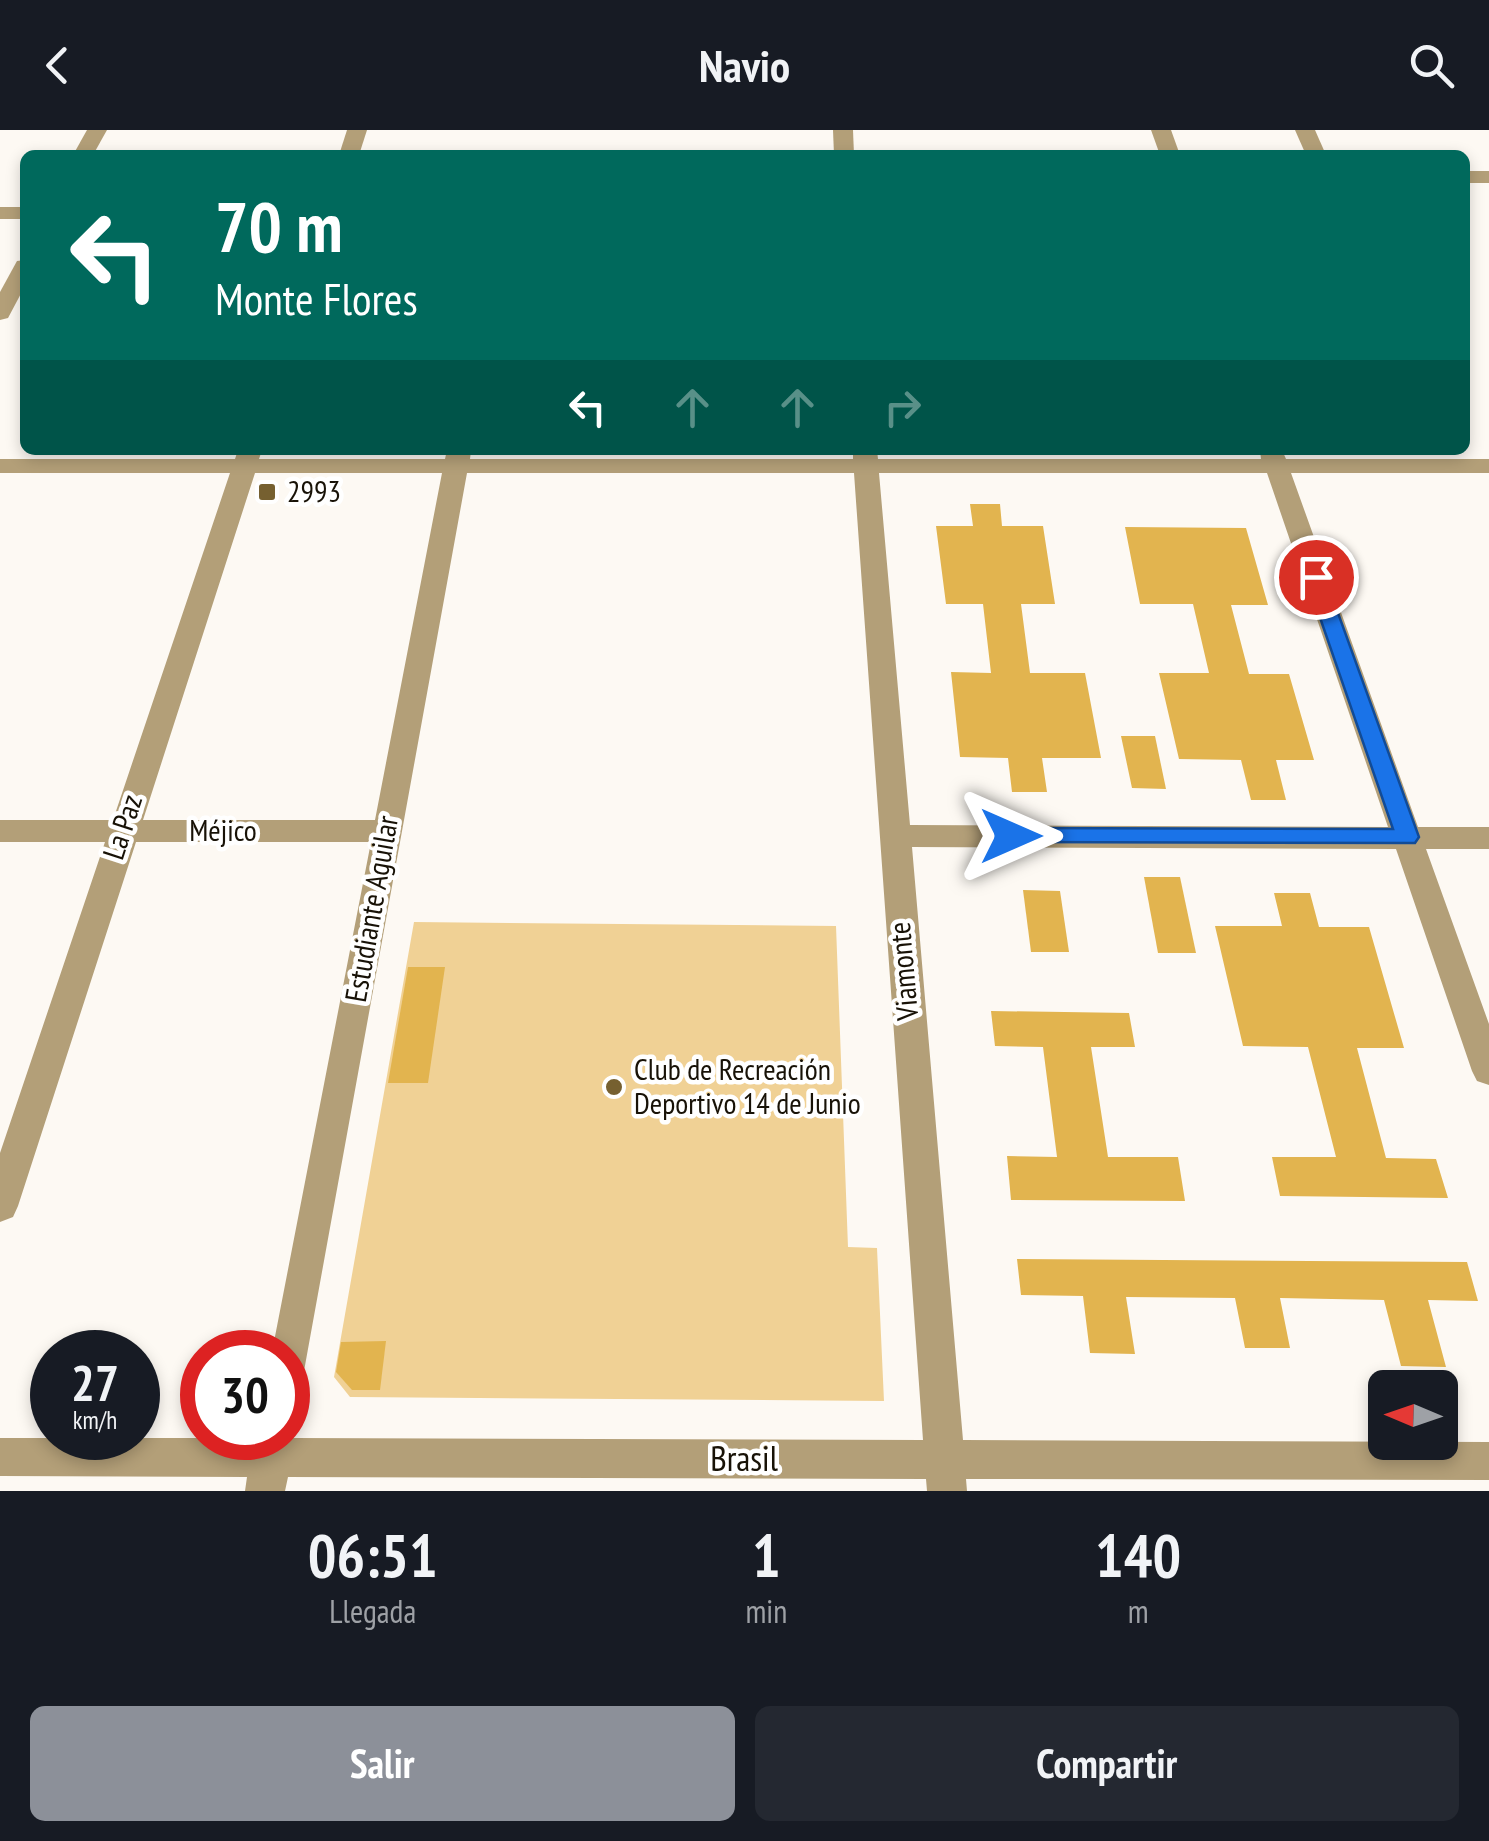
<!DOCTYPE html>
<html lang="es">
<meta charset="utf-8">
<style>
body{margin:0;font-family:"PT Sans Narrow",sans-serif;background:#242831;color:#f1f3f6;height:100vh;display:flex;flex-direction:column;font-size:38px;white-space:nowrap}
*{box-sizing:border-box;margin:0}
p{font-size:32px;color:#9ea1a6}
.icon{flex:none;width:55px;height:55px;fill:none;stroke:currentColor;stroke-width:2;stroke-linecap:round;stroke-linejoin:round}
.map{position:relative;height:1361px;overflow:hidden}
.side{display:flex;flex-direction:column;background:#171b24;flex:1}
.side>*{flex:none}
.top-card{position:absolute;left:20px;top:20px;width:1450px;height:305px;border-radius:15px;box-shadow:0 5px 15px #0003;background:#00695c;color:#fff;overflow:hidden}
.needle{width:65px;rotate:272deg}
.buttons{position:absolute;left:1368px;top:1240px;display:grid;gap:20px}
.buttons a{display:grid;place-items:center;width:90px;height:90px;border-radius:15px;background:#171b24;box-shadow:0 5px 15px #0003;font-size:50px}
.speed{position:absolute;left:30px;top:1200px;display:flex;gap:20px;font-size:50px;font-weight:700;text-align:center}
.speed>*{display:grid;place-content:center;width:130px;height:130px;border-radius:50%;background:#171b24;box-shadow:0 5px 15px #0003;line-height:1}
.speed small{font-size:25px;font-weight:400}
.speed .limit{border:15px solid #d22;background:#fff;color:#111}
.pin{position:absolute;display:grid;place-items:center;width:85px;height:85px;color:#fff;margin:-42px;border:5px solid #fff;border-radius:50%;box-shadow:0 2px 10px #0007}
.me{position:absolute;width:110px;margin:-55px;rotate:90deg;stroke-linejoin:round;filter:drop-shadow(0 0 8px #0008)}
.turn{display:flex;align-items:center;gap:35px;height:210px;padding:0 30px;font-size:45px}
.turn .icon{width:130px;height:130px;stroke-width:2.5}
.turn b{display:block;font-size:70px;line-height:85px}
.lanes{display:flex;align-items:center;height:95px;padding:0 30px;background:#0003;justify-content:center;gap:50px;direction:ltr}
.lanes .off{opacity:.35}
.eta{display:flex;justify-content:space-evenly;align-items:center;height:170px;text-align:center}
.eta b{font-size:60px;font-weight:600;line-height:70px}
.cta{display:flex;gap:20px;margin-top:auto;padding:20px 30px}
.cta a{flex:1;height:115px;border-radius:15px;background:#8c9099;color:#fff;font-size:40px;font-weight:600;line-height:115px;text-align:center}
.cta a+a{background:#242831;color:#f1f3f6}
header{display:flex;justify-content:space-between;align-items:center;height:130px;padding:0 30px;background:#171b24;font-size:45px;font-weight:600}
.map>svg:first-child{display:block}
.green{fill:#f0d195}
.building{fill:#e2b44f}
.lines{fill:none;stroke-linecap:round;stroke-linejoin:round}
.street{fill:#b39f78;fill-rule:evenodd}
.route{fill:#1a73e8;stroke:#114b97;stroke-width:2.5}
.poi-dot{fill:#766030;stroke:#fff;stroke-width:4}
.labels{text-anchor:middle;stroke-width:9;stroke-linejoin:round;paint-order:stroke}
.poi-label{font-size:30px;fill:#181207;stroke:#fff;text-anchor:start}
.street-label{font-size:30px;fill:#181207;stroke:#fff}
.near-street-label{font-size:35px;fill:#181207;stroke:#fff}
</style>
<header><svg class="icon" aria-label="back" viewBox="0 0 24 24"><path d="M15 5l-7 7 7 7"/></svg>Navio<svg class="icon" aria-label="search" viewBox="0 0 24 24"><circle cx="10" cy="10" r="6"/><path d="M15 15l6 6"/></svg></header>
<div class="map">
<svg width="1489" height="1361" viewBox="0 0 1489 1361">
<rect width="100%" height="100%" fill="#fdf9f3"/>
<path class="green" d="M414,792l422,4 12,321 29,1 7,153 -534,-4 -16,-20z"/>
<g class="building">
<path d="M970,374h30l2,22h41l12,78h-34l9,69h55l16,85h-59l5,34h-35l-4,-34 -48,-1 -9,-85 40,1 -8,-69h-37l-10,-78h37z"/>
<path d="M1125,397l121,1 22,77h-37l18,69h40l25,86h-38l10,40h-35l-10,-40 -62,-1 -20,-86h50l-16,-69h-53z"/>
<path d="M1121,606h34l11,53 -34,-1z"/>
<path d="M1144,747h36l16,76h-38z"/>
<path d="M1023,760l37,1 9,61h-38z"/>
<path d="M1274,763h36l9,34h50l35,121h-47l29,110 50,1 12,39 -168,-2 -8,-39h64l-28,-110 -65,-1 -28,-120h67z"/>
<path d="M408,837h37l-17,116h-40z"/>
<path d="M991,881l138,2 6,34h-44l17,110h70l7,44 -174,-1 -4,-44 50,1 -14,-110 -48,-1z"/>
<path d="M1017,1129l450,3 11,39 -50,-1 18,67 -45,-1 -17,-66 -104,-2 10,50h-45l-10,-50 -109,-1 9,57 -45,-1 -7,-57 -62,-1z"/>
<path d="M386,1211l-6,49h-28l-16,-18 5,-30z"/>
</g>
<g class="lines">
<g class="street">
<path d="M87,0h20l-14,25h-20z"/>
<path d="M347,0h20l-8,25h-20z"/>
<path d="M833,0h20l1,25h-20z"/>
<path d="M1151,0h20l9,25h-20z"/>
<path d="M1295,0h20l11,25h-20z"/>
<rect x="1465" y="41" width="24" height="12"/>
<rect x="0" y="77" width="25" height="12"/>
<path d="M25,130v26l-17,32 -8,2v-28l17,-31z"/>
<path d="M238,320h24l-3,9h186l2,-9h24l-1,9h383v-9h24l1,9h383l-1,-9h22l4,9h203v14h-198l127,354h71v22h-63l63,175v61l-12,-4 -5,-10 -76,-222 -484,-2 51,593 526,2v38l-523,-1 1,12h-40l-1,-12 -638,-2 -3,14h-40l2,-14 -247,-1v-38h288v-12l5,12 630,2 -69,-967h-387l-165,909 -14,5v-35h-16l99,-510h-235l-118,364 -5,11 -13,5v-69l105,-311h-105v-22h113l117,-347h-230v-14h235zM255,343h187l-67,347h-232zM879,343h388l121,354 -478,-2z"/>
</g>
</g>
<path class="route" d="M1316,441l9,6 94,260 -4,6 -412,-1v-12l8,-2 382,1 -87,-252z"/>
<g class="poi-dot">
<rect x="257" y="352" width="20" height="20" rx="5"/>
<circle cx="614" cy="957" r="10"/>
</g>
<g class="labels">
<g class="poi-label">
<text x="287" y="372">2993</text>
<text x="634" y="950">Club de Recreación<tspan x="634" dy="34">Deportivo 14 de Junio</tspan></text>
</g>
<g class="street-label">
<text transform="translate(123 697) rotate(-72)" y="10">La Paz</text>
<text x="223" y="711">Méjico</text>
<text transform="translate(372 779) rotate(-80)" y="10">Estudiante Aguilar</text>
<text transform="translate(904 841) rotate(-95)" y="10">Viamonte</text>
</g>
<g class="near-street-label">
<text x="744" y="1341">Brasil</text>
</g>
</g>
</svg>
<div class="buttons">
<a><svg class="needle" viewBox="-14 -14 28 28"><path d="M0-13l5 13h-10z" fill="#e53935"/><path d="M0 13l5-13h-10z" fill="#9ea1a6"/></svg></a>
</div>
<div class="speed"><div>27<small>km/h</small></div><div class="limit">30</div></div>
<div class="pin" style="left:1316px;top:447px;background:#d93025"><svg class="icon" aria-label="arrive" viewBox="0 0 24 24"><path d="M6 21V4h12l-3 4 3 4H6"/></svg></div>
<svg class="me" style="left:1011px;top:706px" viewBox="-20 -20 40 40"><path d="M0-17L14 15 0 8-14 15z" fill="#1a73e8" stroke="#fff" stroke-width="4"/></svg>
<div class="top-card">
<div class="turn"><svg class="icon" aria-label="left" viewBox="0 0 24 24"><path d="M17 20v-9H6M10 6l-5 5 5 5"/></svg><div><b>70 m</b>Monte Flores</div></div>
<div class="lanes"><svg class="icon" aria-label="left" viewBox="0 0 24 24"><path d="M17 20v-9H6M10 6l-5 5 5 5"/></svg><svg class="icon off" aria-label="ahead" viewBox="0 0 24 24"><path d="M12 20V5M6 11l6-6 6 6"/></svg><svg class="icon off" aria-label="ahead" viewBox="0 0 24 24"><path d="M12 20V5M6 11l6-6 6 6"/></svg><svg class="icon off" aria-label="right" viewBox="0 0 24 24"><path d="M7 20v-9h11M14 6l5 5-5 5"/></svg></div>
</div>
</div>
<section class="side">
<div class="eta">
<div><b>06:51</b><p>Llegada</p></div>
<div><b>1</b><p>min</p></div>
<div><b>140</b><p>m</p></div>
</div>
<div class="cta"><a>Salir</a><a>Compartir</a></div>
</section>
